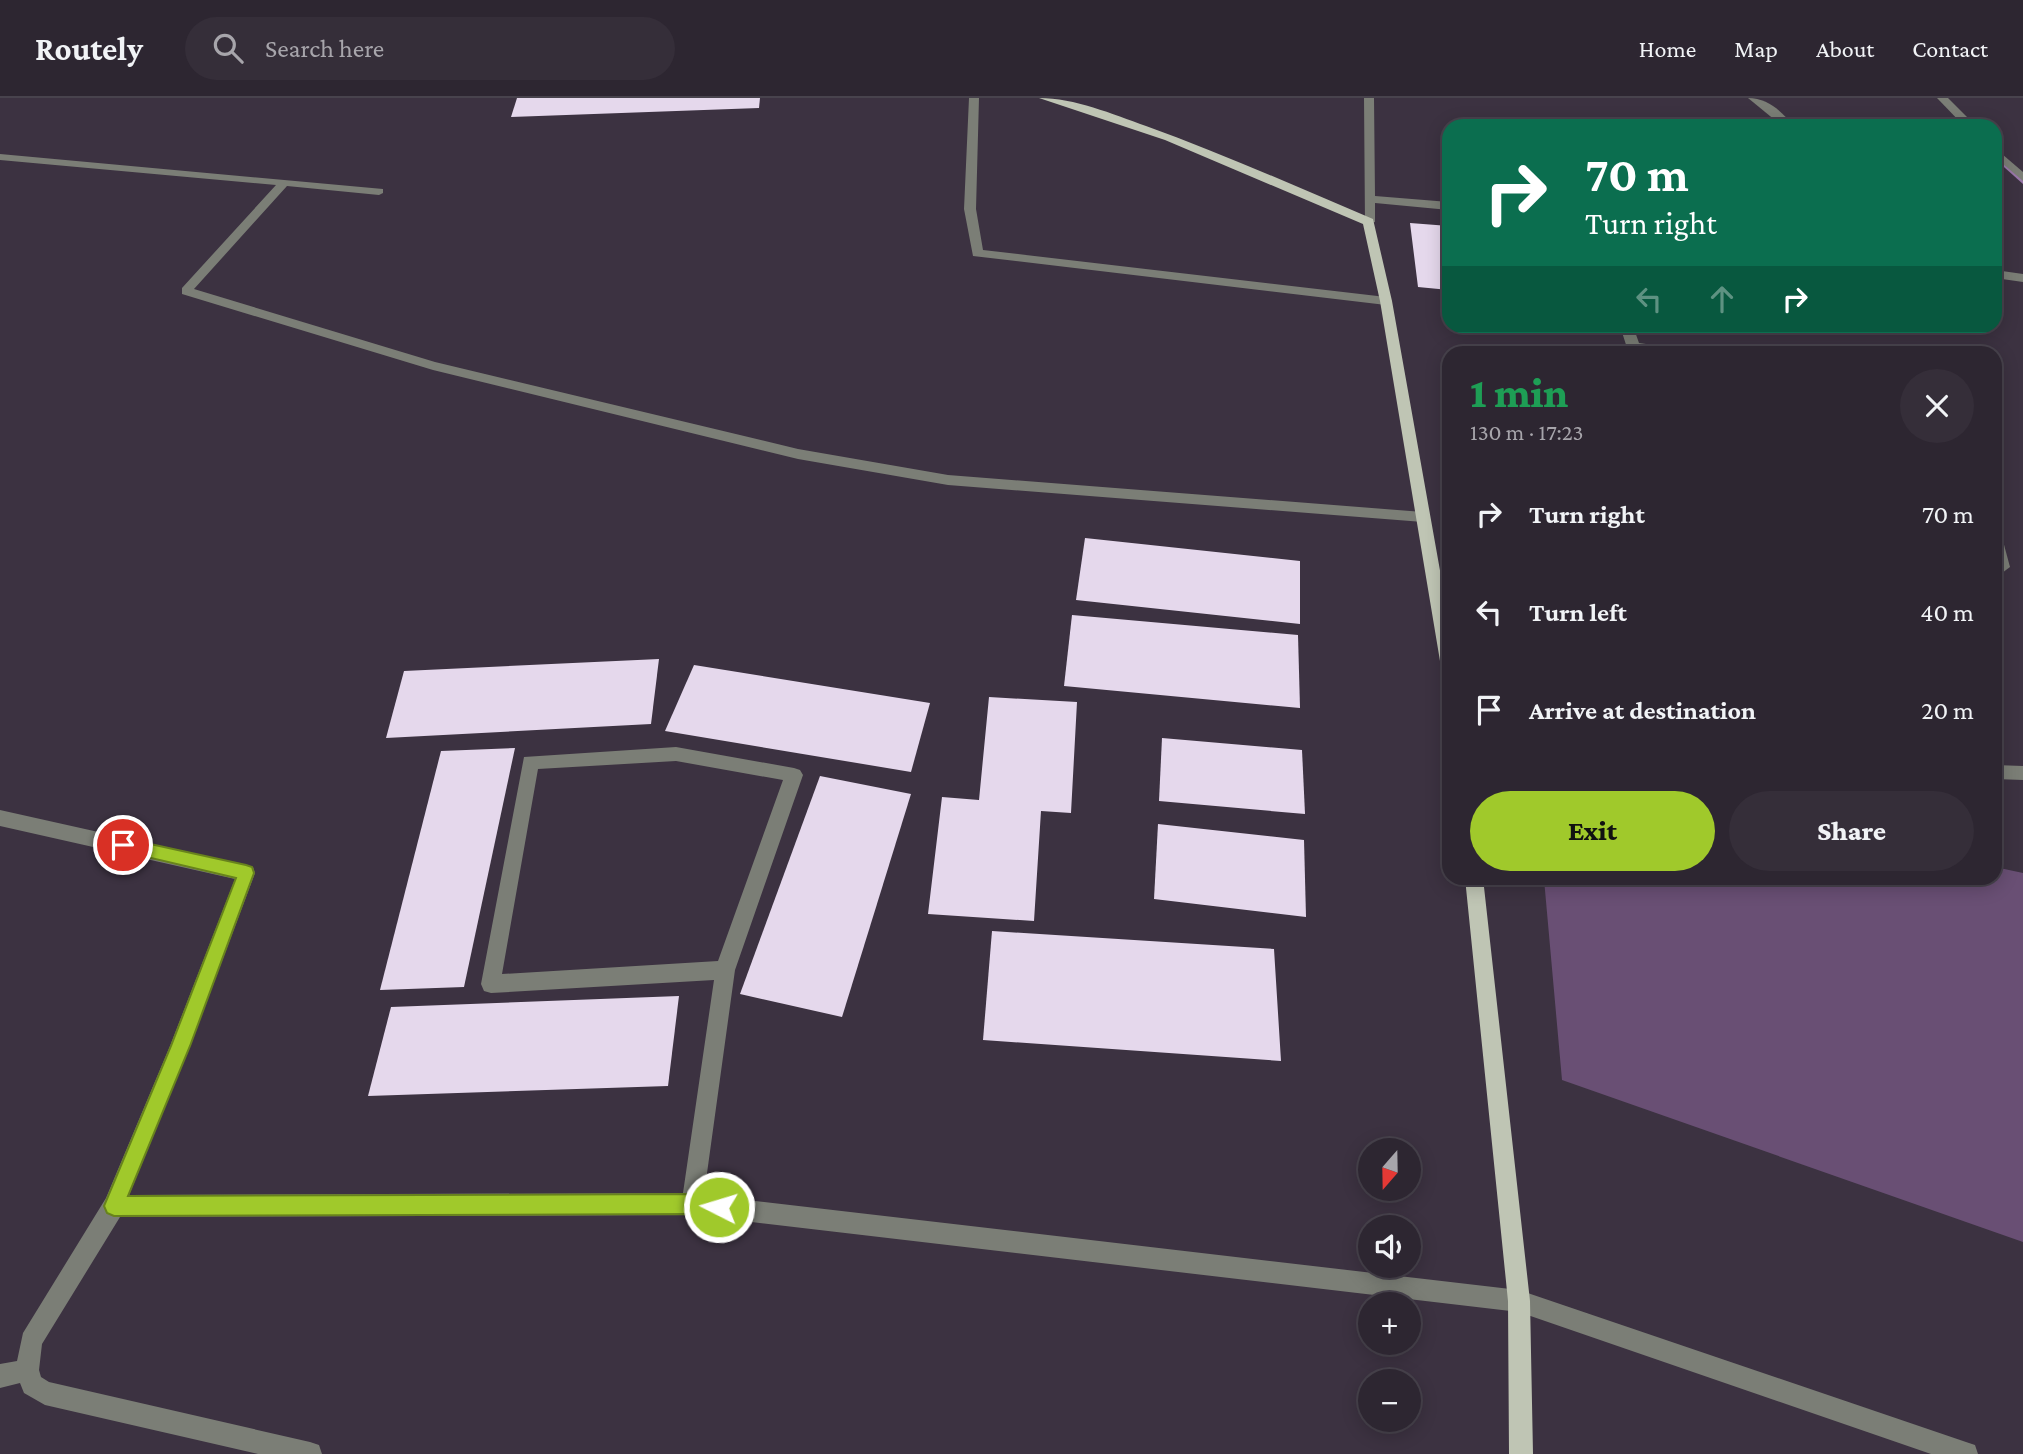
<!DOCTYPE html>
<meta charset="utf-8">
<style>
body{margin:0;font-family:"Crimson Pro",serif;background:#352e39;color:#f1f3f6;height:100vh;display:flex;flex-direction:column;font-size:26px;white-space:nowrap}
*{box-sizing:border-box;margin:0}
p{font-size:23px;color:#a7a5ab}
.icon{flex:none;width:38px;height:38px;fill:none;stroke:currentColor;stroke-width:2;stroke-linecap:round;stroke-linejoin:round}
.map{position:relative;flex:1;overflow:hidden}
.drawer{position:absolute;left:1442px;top:248px;width:560px;height:539px;display:flex;flex-direction:column;background:#2d2631;border-radius:21px;box-shadow:0 4px 18px #0003,0 0 0 2px #48434d}
.drawer>*{flex:none}
.guide{position:absolute;left:1442px;top:21px;width:560px;height:214px;border-radius:21px;box-shadow:0 4px 18px #0003,0 0 0 2px #48434d;background:#0b6e4f;color:#fff;overflow:hidden}
.needle{width:46px;rotate:200deg}
.fabs{position:absolute;left:1358px;top:1040px;display:grid;gap:14px}
.fabs a{display:grid;place-items:center;width:63px;height:63px;border-radius:50%;background:#2d2631;box-shadow:0 4px 18px #0003,0 0 0 2px #48434d;font-size:35px}
.pin{position:absolute;display:grid;place-items:center;width:60px;height:60px;color:#fff;margin:-30px;border:4px solid #fff;border-radius:50%;box-shadow:0 2px 7px #0007}
.me{position:absolute;width:77px;margin:-38px;rotate:275deg;stroke-linejoin:round;filter:drop-shadow(0 0 5px #0008)}
.turn{display:flex;align-items:center;gap:24px;height:147px;padding:0 28px;font-size:32px}
.turn .icon{width:91px;height:91px;stroke-width:2.5}
.turn b{display:block;font-size:49px;line-height:60px}
.lanes{display:flex;align-items:center;height:66px;padding:0 28px;background:#0003;justify-content:center;gap:35px;direction:ltr}
.lanes .off{opacity:.35}
.round{display:grid;place-items:center;flex:none;width:74px;height:74px;border-radius:37px;background:#352e39}
.headline{display:flex;align-items:center;justify-content:space-between;height:119px;padding:0 28px}
h1{font-size:42px;font-weight:800;line-height:52px;color:#1e9e55}
.primary-button{display:flex;gap:14px;margin-top:auto;padding:14px 28px}
.primary-button a{flex:1;height:80px;border-radius:42px;background:#a0c92b;color:#111;font-size:28px;font-weight:800;line-height:80px;text-align:center}
.primary-button a+a{background:#352e39;color:#f1f3f6}
ul{padding:0;list-style:none}
li{display:flex;align-items:center;gap:21px;height:98px;padding:0 28px}
li div{flex:1}
li b{display:block;font-size:26px}
li em{font-style:normal}
header{display:flex;align-items:center;gap:42px;box-sizing:border-box;height:98px;padding:0 35px;background:#2d2631;border-bottom:2px solid #48434d}
header strong{font-size:33px}
nav{display:flex;gap:38px;margin-inline-start:auto;font-size:24px}
.search{width:490px;height:63px;background:#352e39;display:flex;align-items:center;gap:18px;box-sizing:border-box;padding:0 24px;border-radius:38px;color:#a7a5ab;font-size:26px}
.map>svg:first-child{display:block}
.green{fill:#694f74}
.lines{fill:none;stroke-linecap:round;stroke-linejoin:round}
.stream{fill:#9977a9;fill-rule:evenodd}
.building{fill:#e5d8ec}
.minor{fill:#7b7e76;fill-rule:evenodd}
.major{fill:#bfc5b4;fill-rule:evenodd}
.route{fill:#a0c92b;stroke:#68831c;stroke-width:2}
</style>
<header>
<strong>Routely</strong>
<div class="search"><svg class="icon" aria-label="search" viewBox="0 0 24 24"><circle cx="10" cy="10" r="6"/><path d="M15 15l6 6"/></svg>Search here</div>
<nav><a>Home</a><a>Map</a><a>About</a><a>Contact</a></nav>
</header>
<div class="map">
<svg width="2023" height="1356" viewBox="0 0 2023 1356">
<rect width="100%" height="100%" fill="#3c3241"/>
<path class="green" d="M1995,769l28,6v369l-461,-162 -18,-201 451,-1z"/>
<g class="lines">
<path class="stream" d="M1995,53l28,25v8l-28,-25z"/>
</g>
<g class="building">
<path d="M517,0h243l-1,10 -248,9z"/>
<path d="M1410,125l39,3v64l-31,-3z"/>
<path d="M1085,440l215,23v63l-224,-24z"/>
<path d="M1072,517l226,20 2,73 -236,-22z"/>
<path d="M659,561l-8,65 -265,14 18,-67z"/>
<path d="M694,567l236,38 -19,69 -246,-41z"/>
<path d="M989,599l88,5 -6,111 -30,-2 -7,110 -106,-7 14,-117 37,3z"/>
<path d="M1162,640l140,12 3,64 -146,-13z"/>
<path d="M515,650l-51,239 -84,3 61,-239z"/>
<path d="M820,678l91,18 -69,223 -102,-23z"/>
<path d="M1158,726l146,16 2,77 -152,-18z"/>
<path d="M992,833l282,18 7,112 -298,-21z"/>
<path d="M679,898l-11,90 -300,10 23,-89z"/>
</g>
<g class="lines">
<g class="minor">
<path d="M969,0h10l-3,111 7,41 403,47 6,4 -6,4 -413,-49 -9,-47z"/>
<path d="M1364,0h10l1,98 74,6v8l-74,-7v19l-10,3z"/>
<path d="M1748,0c20,0 33,13 46,28h-12z"/>
<path d="M1937,0h11l28,28h-12z"/>
<path d="M1995,50l28,24v9l-28,-24z"/>
<path d="M0,56l383,35v4l-4,2 -92,-9 -93,103 241,73 363,87 150,26 475,37 7,5 -7,5 -475,-37 -150,-26 -365,-89 -251,-76v-6l94,-103 -276,-25z"/>
<path d="M1995,172l28,4v8l-28,-4z"/>
<path d="M1620,228h13l6,17 49,7 6,4h-65z"/>
<path d="M1995,437l8,6 7,26 -8,6 -7,-5z"/>
<path d="M676,649l118,21 6,2 3,5 -68,195 -31,225 815,95 447,152 9,3 3,9h-47l-412,-142 -827,-97 -572,2 -78,127 -3,26 2,7 8,5 261,60 9,3 3,9h-64l-213,-49 -21,-12 -4,-10 -20,5v-24l17,-3 6,-28 83,-135 64,-152 65,-167 -235,-53v-16l246,55 7,2 2,6 -65,173 -61,149 554,-2 31,-213 -223,13 -7,-2 -3,-7 43,-227zM676,663l107,19 -65,181 -216,13 36,-205z"/>
<path d="M1995,667l28,1v14l-28,-1z"/>
</g>
<g class="major">
<path d="M1039,0c36,0 73,16 107,28 77,28 152,61 227,93l19,82 57,320v53l-6,-2 -2,-5 -61,-366 -17,-77 -198,-84z"/>
<path d="M1465,780h18l47,423 3,153h-24l-1,-153z"/>
</g>
</g>
<path class="route" d="M123,740l123,27 6,2 2,6 -64,173 -62,150 564,-2 34,6 3,7 -3,7 -7,3 -27,-3 -578,2 -7,-3 -3,-7 67,-160 65,-168 -119,-28 -2,-5 2,-5z"/>
</svg>
<div class="fabs">
<a><svg class="needle" viewBox="-14 -14 28 28"><path d="M0-13l5 13h-10z" fill="#e53935"/><path d="M0 13l5-13h-10z" fill="#a7a5ab"/></svg></a>
<a><svg class="icon" aria-label="sound" viewBox="0 0 24 24"><path d="M4 9h4l5-4v14l-5-4H4zM17 9q2 3 0 6"/></svg></a>
<a>+</a>
<a>−</a>
</div>
<div class="pin" style="left:123px;top:747px;background:#d93025"><svg class="icon" aria-label="arrive" viewBox="0 0 24 24"><path d="M6 21V4h12l-3 4 3 4H6"/></svg></div>
<svg class="me" style="left:719px;top:1109px" viewBox="-20 -20 40 40"><circle r="17" fill="#a0c92b" stroke="#fff" stroke-width="3"/><path d="M0-11L8 9 0 5-8 9z" fill="#fff"/></svg>
<div class="guide">
<div class="turn"><svg class="icon" aria-label="right" viewBox="0 0 24 24"><path d="M7 20v-9h11M14 6l5 5-5 5"/></svg><div><b>70 m</b>Turn right</div></div>
<div class="lanes"><svg class="icon off" aria-label="left" viewBox="0 0 24 24"><path d="M17 20v-9H6M10 6l-5 5 5 5"/></svg><svg class="icon off" aria-label="ahead" viewBox="0 0 24 24"><path d="M12 20V5M6 11l6-6 6 6"/></svg><svg class="icon" aria-label="right" viewBox="0 0 24 24"><path d="M7 20v-9h11M14 6l5 5-5 5"/></svg></div>
</div>
<section class="drawer">
<div class="headline"><div><h1>1 min</h1><p>130 m · 17:23</p></div><a class="round"><svg class="icon" aria-label="close" viewBox="0 0 24 24"><path d="M6 6l12 12M18 6L6 18"/></svg></a></div>
<ul>
<li><svg class="icon" aria-label="right" viewBox="0 0 24 24"><path d="M7 20v-9h11M14 6l5 5-5 5"/></svg><div><b>Turn right</b></div><em>70 m</em></li>
<li><svg class="icon" aria-label="left" viewBox="0 0 24 24"><path d="M17 20v-9H6M10 6l-5 5 5 5"/></svg><div><b>Turn left</b></div><em>40 m</em></li>
<li><svg class="icon" aria-label="arrive" viewBox="0 0 24 24"><path d="M6 21V4h12l-3 4 3 4H6"/></svg><div><b>Arrive at destination</b></div><em>20 m</em></li>
</ul>
<div class="primary-button"><a>Exit</a><a>Share</a></div>
</section>
</div>
